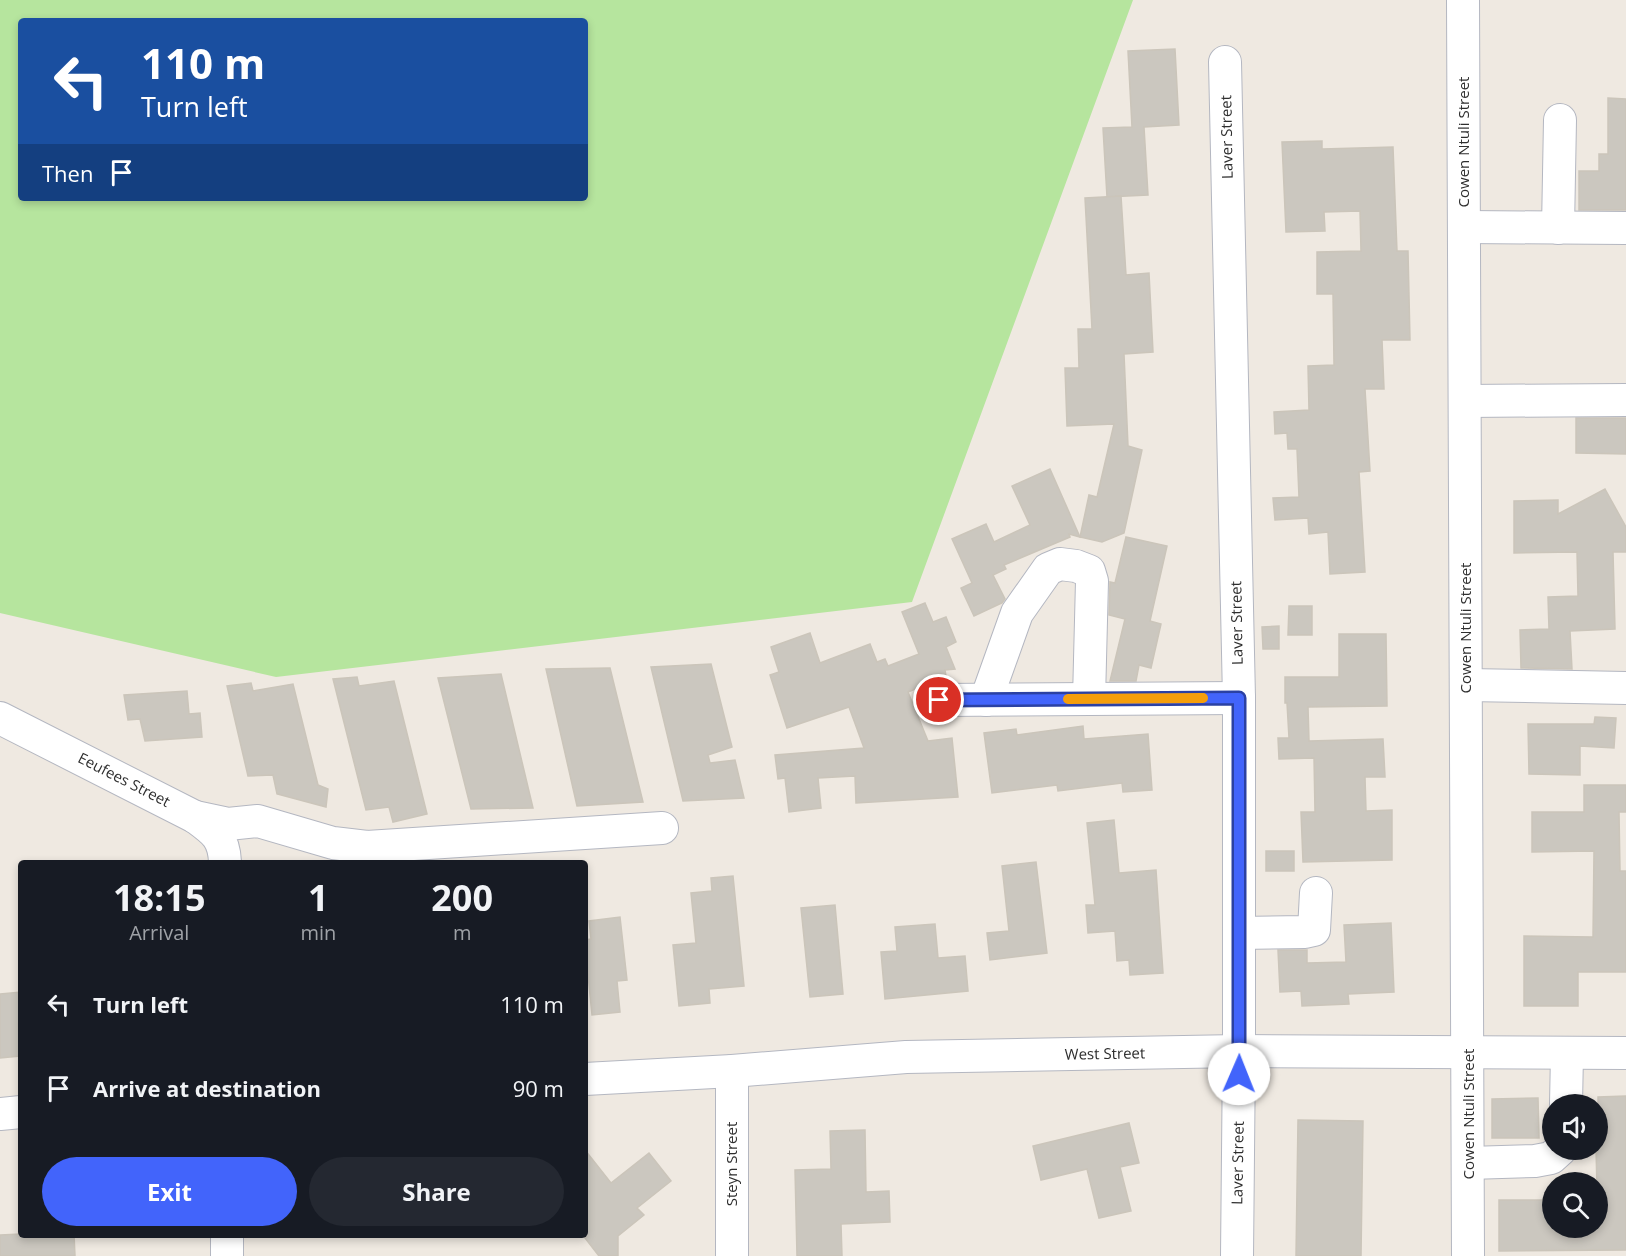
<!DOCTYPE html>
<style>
body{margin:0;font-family:"Open Sans",sans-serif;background:#242831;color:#f1f3f6;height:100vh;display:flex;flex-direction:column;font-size:22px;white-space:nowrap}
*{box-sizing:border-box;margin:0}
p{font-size:20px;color:#9ea1a6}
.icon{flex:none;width:33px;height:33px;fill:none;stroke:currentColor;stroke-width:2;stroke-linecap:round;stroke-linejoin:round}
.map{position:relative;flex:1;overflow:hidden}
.details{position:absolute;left:18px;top:860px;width:570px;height:378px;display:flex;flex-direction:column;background:#171b24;border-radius:6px;box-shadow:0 3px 9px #0003}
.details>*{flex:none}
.top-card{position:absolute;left:18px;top:18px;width:570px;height:183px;border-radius:6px;box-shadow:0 3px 9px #0003;background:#1a4fa0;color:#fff;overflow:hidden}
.controls{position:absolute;left:1542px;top:1094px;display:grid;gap:12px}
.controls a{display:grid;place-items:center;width:66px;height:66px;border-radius:50%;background:#171b24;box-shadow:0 3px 9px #0003;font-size:30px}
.pin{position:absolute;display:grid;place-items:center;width:51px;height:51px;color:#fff;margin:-26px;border:3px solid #fff;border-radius:50%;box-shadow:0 2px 6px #0007}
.me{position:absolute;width:66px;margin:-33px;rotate:1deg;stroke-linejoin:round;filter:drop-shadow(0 0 4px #0008)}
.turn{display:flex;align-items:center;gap:21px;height:126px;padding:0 24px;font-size:27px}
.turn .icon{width:78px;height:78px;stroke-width:2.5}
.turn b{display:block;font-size:42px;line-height:51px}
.then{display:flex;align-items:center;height:57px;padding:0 24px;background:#0003;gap:12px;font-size:22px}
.eta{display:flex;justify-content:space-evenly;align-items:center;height:102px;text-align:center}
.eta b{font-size:36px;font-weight:700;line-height:42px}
.button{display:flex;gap:12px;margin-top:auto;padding:12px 24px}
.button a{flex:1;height:69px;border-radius:36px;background:#4264fb;color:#fff;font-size:24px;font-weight:700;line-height:69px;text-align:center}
.button a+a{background:#242831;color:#f1f3f6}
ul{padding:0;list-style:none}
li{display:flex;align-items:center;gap:18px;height:84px;padding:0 24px}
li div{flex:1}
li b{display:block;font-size:22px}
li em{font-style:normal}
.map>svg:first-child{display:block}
.green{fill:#b6e59e;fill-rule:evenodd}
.building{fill:#cbc7bf;stroke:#cbc5ba;stroke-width:1.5}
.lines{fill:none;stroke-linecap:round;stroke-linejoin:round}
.minor-casing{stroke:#b4b7c1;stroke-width:34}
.minor{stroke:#fff;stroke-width:32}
.route-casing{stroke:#2b41a3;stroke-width:15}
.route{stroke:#4264fb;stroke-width:10}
.slow{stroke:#f59e0b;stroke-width:10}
.labels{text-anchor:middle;stroke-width:5;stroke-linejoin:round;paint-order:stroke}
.street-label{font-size:15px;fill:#2e2e2e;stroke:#fff}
</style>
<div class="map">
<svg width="1626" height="1256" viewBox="0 0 1626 1256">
<rect width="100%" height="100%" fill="#efe9e1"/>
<path class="green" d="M0,0h1133l-221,602 -636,75 -276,-64zM21,21h564v177h-564z"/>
<g class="building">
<path d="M1175,49l4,76 -35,2 4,68 -41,2 -4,-69 29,-1 -4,-76z"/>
<path d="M1608,98l18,1v111h-47v-39h20v-17h9z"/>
<path d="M1322,141v8l71,-2 4,104h11l2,89h-28l2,49h-19l5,82 -11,1 6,100 -35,2 -2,-42 -19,2 -1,-16 -33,2 -2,-22 26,-1 -2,-48h-9l-1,-16 -12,1 -1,-22 35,-2 -1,-44 26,-1 -1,-71h-16v-42l44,-1 -1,-40 -36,1 1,19 -39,1 -4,-90z"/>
<path d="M1121,196l5,79 23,-2 4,79 -29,2 4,92 14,4 -18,83 -22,9 -22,-5 9,-42 8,2 17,-73 -47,2 -2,-58h14l-1,-39h14l-7,-131z"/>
<path d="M1576,418h50v36l-50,-1z"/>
<path d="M1050,469l30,68 -11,-3 1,3 -66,28 2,4 -13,6 12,24 -3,4 -28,13 -13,-28 11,-5 -20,-44 34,-15 8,18 36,-17 -18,-39z"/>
<path d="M1605,489l21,38v25h-13l2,77 -45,2 2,38 -51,-1 -1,-38 29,-1 -1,-32 30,-1 -1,-44 -63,1v-52l44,-1v14z"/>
<path d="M1126,537l41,9 -17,75 11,3 -10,44 -12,-3 -3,16h-26l15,-62 -16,-4 1,-33 5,1z"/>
<path d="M925,603l8,19 13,-5 10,25 -10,5 9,22 -10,1 1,6 -38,16 20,49 24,-3 6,59 -102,6 -1,-27 -37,2 3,30 -32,4 -4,-34 -7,1 -3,-24 89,-7 -15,-41 -62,21 -17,-53 9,-3 -8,-25 39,-14 10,30 50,-19 7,18 8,-3 3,7 31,-12 -17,-42z"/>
<path d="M1289,606h23v29h-24z"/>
<path d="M1279,626v23h-16l-1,-22z"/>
<path d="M1339,634h47l1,72 -79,1 1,34 74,-2 2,38h-20l1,34 26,-1v50l-89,2 -2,-50h14l-1,-54 -35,1 -1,-21h11l-2,-35h-2v-26h54z"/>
<path d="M711,664l21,83 -24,8 2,8 25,-3 9,38 -61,3 -32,-134z"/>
<path d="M610,668l33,134 -66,4 -31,-137z"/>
<path d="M501,674l32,134 -62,1 -33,-131z"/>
<path d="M357,677l2,9 35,-5 33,133 -34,8 -4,-15 -23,3 -33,-131z"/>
<path d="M251,683l2,8 40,-7 25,101 10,4 -2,18 -49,-13 -4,-19 -25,1 -21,-90z"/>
<path d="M187,691l2,23 11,-1 2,24 -57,4 -5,-22 -12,1 -4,-25z"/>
<path d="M1595,717l21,1 -2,30 -34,-2v29l-51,-1 -1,-50h66z"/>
<path d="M1083,726l1,13 64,-5 4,56 -29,2 -1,-9 -64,8 -1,-6 -65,8 -8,-60 32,-4 1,6z"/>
<path d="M1584,785h42v27h-7l1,59h6v101h-48v34h-54v-70l69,1 1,-86 -62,1v-40h52z"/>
<path d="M1114,820l5,53 37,-3 7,103 -33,2 -1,-15 -12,1 -2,-30 -27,2 -2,-28h9l-8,-82z"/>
<rect x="1266" y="851" width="28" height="20"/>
<path d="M1036,862l11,91 -57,7 -3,-27 22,-2 -7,-65z"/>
<path d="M733,876l11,110 -35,3 1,14 -31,3 -6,-61 23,-2 -5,-50 21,-2 -1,-13z"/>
<path d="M835,905l8,89 -33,3 -9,-89z"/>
<path d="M620,917l7,63 -10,1 3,31 -28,3 -5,-50h-2v-25l6,-1 -2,-18z"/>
<path d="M1391,923l3,69 -46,2 1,10 -47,2 -1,-15 -21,1 -2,-42h29v13l39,-1 -2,-37z"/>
<path d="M935,924l3,34 27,-2 3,35 -83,8 -4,-47 16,-1 -2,-24z"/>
<path d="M21,992v30l-3,1 2,33 -20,2v-64z"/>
<path d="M1626,1096v154l-127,1v-51h53v27h46l-2,-78h2v-52z"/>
<path d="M1538,1098l1,40h-47v-39z"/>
<path d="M1298,1120l65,1 -2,135h-65z"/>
<path d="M1129,1123l10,40 -19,4 11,44 -32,7 -12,-49 -46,11 -8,-34z"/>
<path d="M865,1130l1,62 23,-1 1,31 -49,2 1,32h-45l-2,-86 36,-1 -1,-38z"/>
<path d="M585,1150l26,33 38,-30 22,28 -34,27 7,7 -26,21v20h-19l-14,-18z"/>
<path d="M21,1234h53l1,22h-75v-21z"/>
</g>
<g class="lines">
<g class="minor-casing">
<g id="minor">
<path d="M1463,0l5,1256"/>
<path d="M1225,62l14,636v353l-2,205"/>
<path d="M1465,227l161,1"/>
<path d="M1558,228l2,-108"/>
<path d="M1465,401l161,-1"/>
<path d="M1467,685l159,3"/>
<path d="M939,700l300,-2"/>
<path d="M986,700l31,-87 31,-44 12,-5 16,2 13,5 3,10 -3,118"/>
<path d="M0,718l195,99c19,14 29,20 30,45"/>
<path d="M195,817l33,7 30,-3 75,22 34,4 295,-19"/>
<path d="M1239,933l66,-1 9,-2 2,-37"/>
<path d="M732,1071v185"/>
<path d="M585,1079l147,-8 174,-14 333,-6 387,2"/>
<path d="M1566,1104l1,-50"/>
<path d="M0,1114l21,-2"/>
<path d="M1469,1163l66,-2 16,-3 10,-9"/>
<path d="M227,1234v22"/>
</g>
</g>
<use href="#minor" class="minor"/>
</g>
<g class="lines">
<g class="route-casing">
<path id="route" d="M939,700l300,-2v376"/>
</g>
<use href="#route" class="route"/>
<path class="slow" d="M1068,699l135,-1"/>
</g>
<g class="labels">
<g class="street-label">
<text transform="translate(1227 137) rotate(-91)" y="5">Laver Street</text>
<text transform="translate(1464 142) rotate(-90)" y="5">Cowen Ntuli Street</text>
<text transform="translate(1237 623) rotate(-91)" y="5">Laver Street</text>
<text transform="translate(1466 628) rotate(-90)" y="5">Cowen Ntuli Street</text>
<text transform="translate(124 780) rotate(27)" y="5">Eeufees Street</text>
<text transform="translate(1105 1054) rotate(-1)" y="5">West Street</text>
<text transform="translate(1469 1114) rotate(-90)" y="5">Cowen Ntuli Street</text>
<text transform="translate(1238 1163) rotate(-89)" y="5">Laver Street</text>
<text transform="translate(732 1164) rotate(-90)" y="5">Steyn Street</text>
</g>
</g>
</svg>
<div class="controls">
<a><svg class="icon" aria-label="sound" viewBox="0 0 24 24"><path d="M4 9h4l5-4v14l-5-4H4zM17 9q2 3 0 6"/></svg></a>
<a><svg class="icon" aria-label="search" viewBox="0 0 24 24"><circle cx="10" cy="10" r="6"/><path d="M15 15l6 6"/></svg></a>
</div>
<div class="pin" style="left:939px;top:700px;background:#d93025"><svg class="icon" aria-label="arrive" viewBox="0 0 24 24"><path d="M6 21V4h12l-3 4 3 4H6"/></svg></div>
<svg class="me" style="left:1239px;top:1074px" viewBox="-20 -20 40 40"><circle r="19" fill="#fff"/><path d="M0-13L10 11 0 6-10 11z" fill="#4264fb"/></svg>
<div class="top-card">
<div class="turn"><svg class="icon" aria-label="left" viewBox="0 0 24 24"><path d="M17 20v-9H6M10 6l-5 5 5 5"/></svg><div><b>110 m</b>Turn left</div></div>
<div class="then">Then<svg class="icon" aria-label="arrive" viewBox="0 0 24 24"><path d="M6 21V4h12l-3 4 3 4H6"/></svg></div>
</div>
<section class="details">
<div class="eta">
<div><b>18:15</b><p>Arrival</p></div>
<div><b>1</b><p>min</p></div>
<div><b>200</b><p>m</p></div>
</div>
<ul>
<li><svg class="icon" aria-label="left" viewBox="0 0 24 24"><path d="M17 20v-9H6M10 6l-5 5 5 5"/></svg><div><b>Turn left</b></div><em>110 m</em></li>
<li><svg class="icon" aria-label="arrive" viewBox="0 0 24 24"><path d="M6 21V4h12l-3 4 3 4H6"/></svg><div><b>Arrive at destination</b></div><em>90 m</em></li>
</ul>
<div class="button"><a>Exit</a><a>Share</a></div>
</section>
</div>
